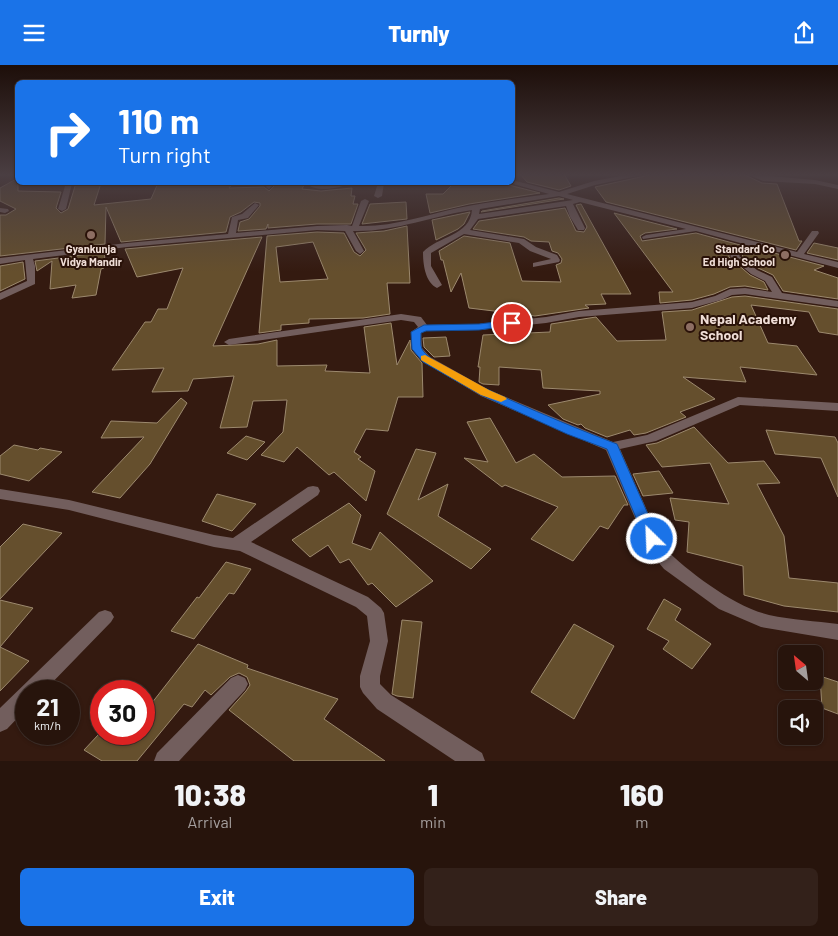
<!DOCTYPE html>
<style>
body{margin:0;font-family:Barlow,sans-serif;background:#33211a;color:#f1f3f6;height:100vh;display:flex;flex-direction:column;font-size:19px;white-space:nowrap}
*{box-sizing:border-box;margin:0}
p{font-size:16px;color:#a49e9d}
.icon{flex:none;width:28px;height:28px;fill:none;stroke:currentColor;stroke-width:2;stroke-linecap:round;stroke-linejoin:round}
.map{position:relative;height:696px;overflow:hidden}
.panel{display:flex;flex-direction:column;background:#27140c;flex:1}
.panel>*{flex:none}
.guide{position:absolute;left:15px;top:15px;width:500px;height:105px;border-radius:8px;box-shadow:0 1px 4px #0004,0 0 0 1px #43332d;background:#1a73e8;color:#fff;overflow:hidden}
.needle{width:32px;rotate:331deg}
.tools{position:absolute;left:778px;top:580px;display:grid;gap:10px}
.tools a{display:grid;place-items:center;width:45px;height:45px;border-radius:8px;background:#27140c;box-shadow:0 1px 4px #0004,0 0 0 1px #43332d;font-size:25px}
.speed{position:absolute;left:15px;top:615px;display:flex;gap:10px;font-size:25px;font-weight:700;text-align:center}
.speed>*{display:grid;place-content:center;width:65px;height:65px;border-radius:50%;background:#27140c;box-shadow:0 1px 4px #0004,0 0 0 1px #43332d;line-height:1}
.speed small{font-size:12px;font-weight:400}
.speed .limit{border:8px solid #d22;background:#fff;color:#111}
.pin{position:absolute;display:grid;place-items:center;width:42px;height:42px;color:#fff;margin:-21px;border:2px solid #fff;border-radius:50%;box-shadow:0 1px 5px #0007}
.me{position:absolute;width:55px;margin:-28px;rotate:336deg;stroke-linejoin:round;filter:drop-shadow(0 0 4px #0008)}
.turn{display:flex;align-items:center;gap:18px;height:105px;padding:0 20px;font-size:22px}
.turn .icon{width:65px;height:65px;stroke-width:2.5}
.turn b{display:block;font-size:35px;line-height:42px}
.eta{display:flex;justify-content:space-evenly;align-items:center;height:85px;text-align:center}
.eta b{font-size:30px;font-weight:800;line-height:35px}
.primary-button{display:flex;gap:10px;margin-top:auto;padding:10px 20px}
.primary-button a{flex:1;height:58px;border-radius:8px;background:#1a73e8;color:#fff;font-size:20px;font-weight:800;line-height:58px;text-align:center}
.primary-button a+a{background:#33211a;color:#f1f3f6}
header{display:flex;justify-content:space-between;align-items:center;height:65px;padding:0 20px;background:#1a73e8;color:#fff;font-size:22px;font-weight:800}
.map>svg:first-child{display:block}
.building{fill:#654f2d;stroke:#9c896e;fill-rule:evenodd}
.lines{fill:none;stroke-linecap:round;stroke-linejoin:round}
.minor{fill:#725e5d;fill-rule:evenodd}
.route{fill:#1a73e8;stroke:#114b97}
.slow{fill:#f59e0b}
.education-dot{fill:#8d6e63;stroke:#291108;stroke-width:2}
.labels{text-anchor:middle;stroke-width:4;stroke-linejoin:round;paint-order:stroke}
.far-poi-label{font-size:11px;font-weight:bold;fill:#f0ded7;stroke:#291108}
.poi-label{font-size:14px;font-weight:bold;fill:#f0ded7;stroke:#291108;text-anchor:start}
</style>
<header><svg class="icon" aria-label="menu" viewBox="0 0 24 24"><path d="M4 6h16M4 12h16M4 18h16"/></svg>Turnly<svg class="icon" aria-label="share" viewBox="0 0 24 24"><path d="M12 15V3M7 8l5-5 5 5M5 13v7h14v-7"/></svg></header>
<div class="map">
<svg width="838" height="696" viewBox="0 0 838 696">
<rect width="100%" height="100%" fill="#341a10"/>
<g class="building">
<path d="M520,109h44l7,12 -12,4 -32,-8z"/>
<path d="M654,109l91,1 17,8 15,1 22,57h3l-6,9 -190,-48 -11,-15z"/>
<path d="M18,113v13l43,1 -5,16 5,5 7,-4 8,-26h25l-7,22 57,-6 7,-16h18l-1,2 58,-2 -4,5 35,-1 5,4 8,-8h28l-3,6 19,2 31,-3 -1,8h4l-2,8h5l-7,20h-34l-49,4v-4l-2,5 -28,2 2,-9 9,-3 11,-13v-3l-6,-1 -13,10 -11,5 -4,15 -105,10 -15,-35 -1,37 -105,12v-41h6l10,-6 -16,-8v-13z"/>
<path d="M454,118h54l1,2 31,8 -71,11 -39,9 -4,-19h17z"/>
<path d="M559,133l5,1 -83,13 1,-1z"/>
<path d="M406,137l1,17 -45,5 8,-20z"/>
<path d="M581,139l50,90h-30l5,10 -21,1 4,3 -54,8 -66,-8 -8,-35 -10,19 -8,-32h-2l-2,-9 25,-15 46,7 12,38 39,1 -5,-17 5,-2 1,-4 -4,-6 -6,-2 -3,-9 -18,-1 -7,-4 -51,-8 6,-8 86,-13 11,23 8,1 3,-5 -11,-22z"/>
<path d="M470,147l-6,12 -6,5 -22,11 -4,-20z"/>
<path d="M614,148l63,16 -32,4 -5,3 2,5 54,-8 44,12 -11,10v2l21,18 14,7 4,8 -23,-4 -15,1 -16,7 -22,6 -32,3 -1,-11h14z"/>
<path d="M407,161l3,57h-23l3,31 -27,4 -54,1v4l-28,2v5l-22,3 8,-97 50,-4 27,1 10,19 6,4 6,-6 -10,-17 28,-2zM313,177l15,37 -48,3 -4,-35z"/>
<path d="M262,172l-49,109 45,-2 19,-4v26l50,-1 -2,6 45,2 -6,-46 27,-4 6,42 13,-25 1,10 11,13 1,34h-25l-10,34 -22,-2 -12,23 7,5 -3,2 17,12 -9,30 -32,-29 -5,3 -32,-28 -13,15 -23,-7 22,-23 4,-32 -34,1 -6,26 -27,1 14,-52 -41,3 -5,12 -36,1 12,-24 -52,2 33,-48h6l7,-13h9l16,-41 -46,9 -12,-28z"/>
<path d="M814,178l24,5v12l-31,-7z"/>
<path d="M755,183l69,18 -10,4 24,8v21l-55,-8 -10,-16 -15,-7 -16,-12 6,-6z"/>
<path d="M105,187l-1,16 -3,1 -5,26 -24,3 4,-13 -26,4 2,-28 -15,10 -2,-10z"/>
<path d="M23,197l2,17 -25,12v-25z"/>
<path d="M745,231l93,13v26l-19,-3 -10,-20 -58,-7 17,38 29,3 20,29 -77,-8 6,15 -63,-5 32,22 -35,13 6,5 -40,16 -12,2 -4,-5 -23,7 -22,-9 -4,-4 -3,1 -15,-6 -15,-14 52,-11v-3l-57,-3 -2,-18 -42,-3v18l-16,-1 -4,-2 1,-15h-2l5,-32 67,-3 1,-8 45,-7 21,24 49,-1 -4,-28 30,-2 40,-13z"/>
<path d="M446,272l4,19 -16,1 -10,-10 -1,-9z"/>
<path d="M181,333l6,5 -37,61 -30,34 -28,-6 52,-55 -43,1 10,-17 46,2z"/>
<path d="M490,353l26,45 18,-9 28,23 53,-1 13,29h-4l-16,24 -8,-3 -27,35 -42,-22 27,-32 -53,-22 -3,2 -38,-29 24,4 -21,-40z"/>
<path d="M694,362l34,36 36,-2 16,22 -23,1 27,52 5,42 49,5v29l-54,-6 -40,-11 -1,-29 -56,-14 2,-30 -14,-2 -5,-22 59,6 -19,-41 -48,4 -16,-22 11,-2z"/>
<path d="M766,365l69,7 3,6v54l-17,-39 -46,-4z"/>
<path d="M246,371l19,6 -18,18 -20,-7z"/>
<path d="M14,380l24,5 2,-2 22,4 -33,29 -29,-7v-18z"/>
<path d="M416,384l20,4 -18,47 30,-16 -10,32 53,33 -20,20 -84,-55z"/>
<path d="M659,406l14,22 -30,3 -10,-22z"/>
<path d="M217,429l39,10 -24,27 -30,-10z"/>
<path d="M349,438l12,12 -9,28 19,7 9,-18 53,49 -37,26 -24,-24 -4,2 -19,-26 -9,4 -12,-18 -18,12 -18,-17z"/>
<path d="M23,459l39,9 -62,66v-52z"/>
<path d="M226,497l25,7 -17,25 -5,-1 -35,46 -23,-8 26,-34 2,1z"/>
<path d="M664,534l17,10 -6,11 36,24 -19,25 -29,-20 6,-8 -22,-12z"/>
<path d="M0,535l33,8 -33,39 29,14 -29,30z"/>
<path d="M402,555l20,2 -9,76 -16,-2 -5,-2z"/>
<path d="M574,559l40,22 -40,73 -43,-27z"/>
<path d="M198,579l50,21 -1,3 91,31 -14,20 61,42h-91l-65,-51 17,-19 4,-6 -3,-8 -8,-4 -9,4 -19,18 -6,-5 -13,17 -8,-3 -47,57h-35l-18,-11 15,-16h45v-21z"/>
<path d="M820,611l18,6v32l-16,-6z"/>
</g>
<g class="lines">
<g class="minor">
<path d="M631,109h15l-51,11 -28,9 230,58 15,-21h6l1,2 -15,21 34,8v6l-83,-22 -8,2 -8,8 18,14 15,7 10,16 56,8v6l-93,-13 -13,1 -11,5 -29,8 -113,9 -33,6 -67,7 -53,1 -5,2 1,15 8,9 59,33 124,52 34,-7 91,-38 100,6v8l-98,-6 -84,36 -36,8 43,98c27,26 70,59 106,68 23,5 47,6 69,9v16l-77,-13 -42,-18 -55,-40 -15,-18 -43,-101 -125,-54 -59,-35 -10,-12 -1,-17 7,-5 -4,-5 -13,-2 -172,25 -5,-3 5,-3 172,-25 20,3 6,8 52,-1 67,-7 33,-6 113,-9 23,-6 15,-7 15,-1 27,4 -7,-11 -14,-7 -21,-18 14,-12 -48,-13 -53,8 -1,-2 4,-2 40,-6 -106,-27 -7,2 12,24 -1,2h-6l-8,-13 -4,-11 -88,13 -8,11 54,9 12,8 21,8 3,5 -1,2 -26,5v-4l18,-4 -21,-8 -11,-8 -55,-9 -33,19v13l11,19 -5,3c-12,-6 -14,-24 -14,-36 15,-16 47,-16 49,-42 -40,6 -77,22 -119,21l11,20 -4,3 -4,-3 -11,-20 -28,-1 -190,17 -94,12 2,7v18l-35,16v-7l27,-12 -2,-21 -25,4v-6l127,-15 101,-9 4,-17 10,-3 13,-11 4,2 -11,13 -10,2 -2,13 81,-7 30,-1 5,1 9,-25 4,-2 4,2 -10,25c35,1 66,-11 99,-18 30,-6 61,-10 91,-14l-39,-11h2v-3l47,12 35,-11zM559,131l14,4 -94,14 1,-5z"/>
<path d="M747,109l68,6 23,5v4l-23,-5 -52,-3z"/>
<path d="M66,118h6l-6,26 -4,2 -4,-2z"/>
<path d="M269,118h6l-6,6 -3,-2z"/>
<path d="M307,118l24,2 20,-2c-9,5 -38,10 -44,0z"/>
<path d="M378,118h6l-2,13 -4,2 -4,-2z"/>
<path d="M0,143l8,1 1,2 -4,2 -5,-1z"/>
<path d="M313,421l5,1 2,4 -2,4 -67,47 117,55 13,11 3,5 4,28 -8,35v8l11,11 91,58 3,8h-30l-78,-52 -14,-16 -3,-6v-11l10,-35 -3,-25 -11,-9 -116,-56 -26,-4 -145,-37 -69,-11v-10l69,11 145,35 19,3 75,-51z"/>
<path d="M105,545l6,2 3,5 -3,5 -67,69h-18v18l-19,20 -7,3v-24l99,-96z"/>
<path d="M238,610l7,3 3,6 -3,6 -66,71h-25l3,-8 74,-75z"/>
</g>
</g>
<linearGradient id="sky" x2="0" y2="1"><stop stop-color="#1d0e09"/><stop offset="0.53" stop-color="#4a3e42"/><stop offset="1" stop-color="#4a3e42" stop-opacity="0"/></linearGradient>
<rect width="838" height="207" fill="url(#sky)"/>
<path class="route" d="M512,255l3,1v4l-36,5 -53,1 -5,2c0,5 -1,12 1,16 10,22 165,84 195,95l42,95 -2,4 -5,2 -5,-2 -2,-4 -38,-90 -40,-15 -86,-39 -58,-33 -11,-13 -1,-17 13,-7 55,-1z"/>
<path class="slow" d="M425,290l64,35 16,7 2,2 -6,3 -20,-7 -60,-35v-4z"/>
<g class="education-dot">
<circle cx="91" cy="170" r="5"/>
<circle cx="785" cy="190" r="5"/>
<circle cx="690" cy="262" r="5"/>
</g>
<g class="labels">
<g class="far-poi-label">
<text x="91" y="188">Gyankunja<tspan x="91" dy="13">Vidya Mandir</tspan></text>
<text x="775" y="188" text-anchor="end">Standard Co<tspan x="775" dy="13">Ed High School</tspan></text>
</g>
<g class="poi-label">
<text x="700" y="259">Nepal Academy<tspan x="700" dy="16">School</tspan></text>
</g>
</g>
</svg>
<div class="tools">
<a><svg class="needle" viewBox="-14 -14 28 28"><path d="M0-13l5 13h-10z" fill="#e53935"/><path d="M0 13l5-13h-10z" fill="#a49e9d"/></svg></a>
<a><svg class="icon" aria-label="sound" viewBox="0 0 24 24"><path d="M4 9h4l5-4v14l-5-4H4zM17 9q2 3 0 6"/></svg></a>
</div>
<div class="speed"><div>21<small>km/h</small></div><div class="limit">30</div></div>
<div class="pin" style="left:512px;top:258px;background:#d93025"><svg class="icon" aria-label="arrive" viewBox="0 0 24 24"><path d="M6 21V4h12l-3 4 3 4H6"/></svg></div>
<svg class="me" style="left:652px;top:474px" viewBox="-20 -20 40 40"><circle r="17" fill="#1a73e8" stroke="#fff" stroke-width="3"/><path d="M0-11L8 9 0 5-8 9z" fill="#fff"/></svg>
<div class="guide">
<div class="turn"><svg class="icon" aria-label="right" viewBox="0 0 24 24"><path d="M7 20v-9h11M14 6l5 5-5 5"/></svg><div><b>110 m</b>Turn right</div></div>
</div>
</div>
<section class="panel">
<div class="eta">
<div><b>10:38</b><p>Arrival</p></div>
<div><b>1</b><p>min</p></div>
<div><b>160</b><p>m</p></div>
</div>
<div class="primary-button"><a>Exit</a><a>Share</a></div>
</section>
